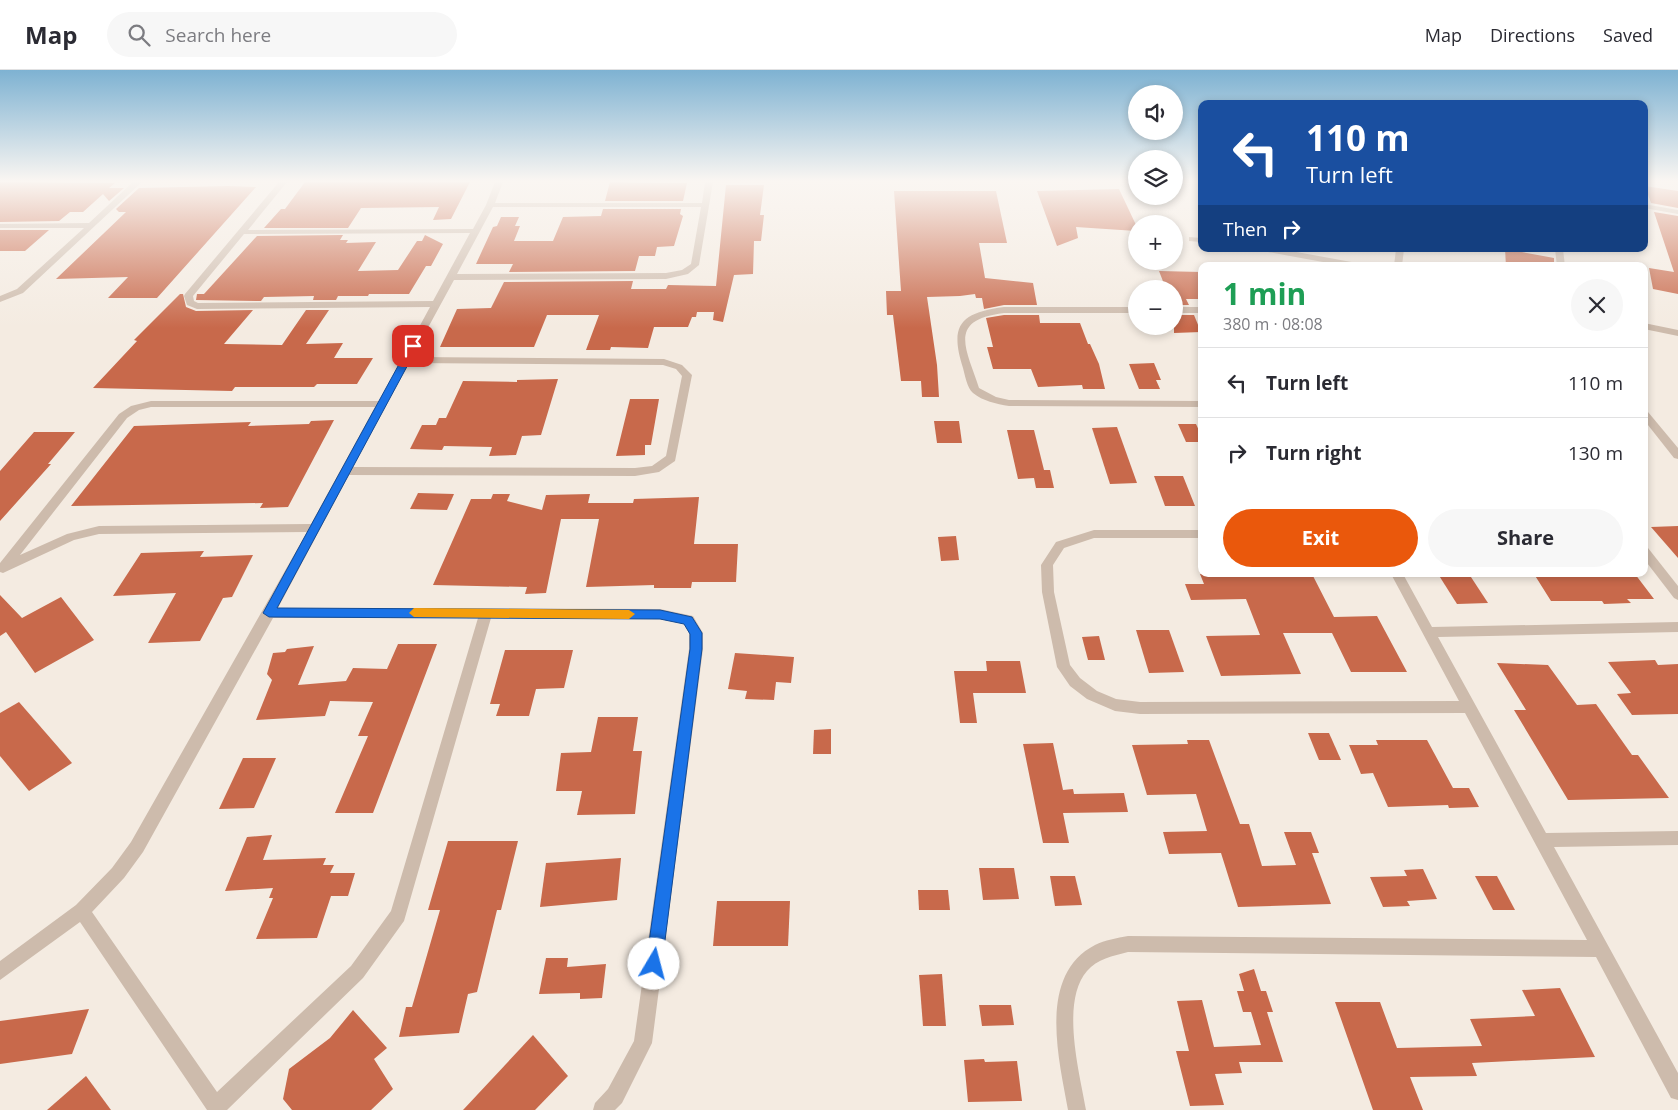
<!DOCTYPE html>
<meta charset="utf-8">
<style>
body{margin:0;font-family:"Open Sans",sans-serif;background:#f7f7f7;color:#2b2b33;height:100vh;display:flex;flex-direction:column;font-size:19px;white-space:nowrap}
*{box-sizing:border-box;margin:0}
p{font-size:16px;color:#7c7c81}
.icon{flex:none;width:28px;height:28px;fill:none;stroke:currentColor;stroke-width:2;stroke-linecap:round;stroke-linejoin:round}
.map{position:relative;flex:1;overflow:hidden}
.panel{position:absolute;left:1198px;top:192px;width:450px;height:315px;display:flex;flex-direction:column;background:#fff;border-radius:10px;box-shadow:0 2px 8px #0003}
.panel>*{flex:none}
.banner{position:absolute;left:1198px;top:30px;width:450px;height:152px;border-radius:10px;box-shadow:0 2px 8px #0003;background:#1a4fa0;color:#fff;overflow:hidden}
.tools{position:absolute;left:1128px;top:15px;display:grid;gap:10px}
.tools a{display:grid;place-items:center;width:55px;height:55px;border-radius:50%;background:#fff;box-shadow:0 2px 8px #0003;font-size:25px}
.pin{position:absolute;display:grid;place-items:center;width:42px;height:42px;color:#fff;margin:-21px;border-radius:10px;box-shadow:0 2px 8px #0006}
.me{position:absolute;width:55px;margin:-28px;rotate:8deg;stroke-linejoin:round;filter:drop-shadow(0 0 4px #0008)}
.turn{display:flex;align-items:center;gap:18px;height:105px;padding:0 25px;font-size:22px}
.turn .icon{width:65px;height:65px;stroke-width:2.5}
.turn b{display:block;font-size:35px;line-height:42px}
.then{display:flex;align-items:center;height:48px;padding:0 25px;background:#0003;gap:10px;font-size:19px}
.round{display:grid;place-items:center;flex:none;width:52px;height:52px;border-radius:26px;background:#f7f7f7}
.overview{display:flex;align-items:center;justify-content:space-between;height:85px;padding:0 25px}
h1{font-size:30px;font-weight:700;line-height:38px;color:#1e9e55}
.primary-button{display:flex;gap:10px;margin-top:auto;padding:10px 25px}
.primary-button a{flex:1;height:58px;border-radius:30px;background:#ea580c;color:#fff;font-size:20px;font-weight:700;line-height:58px;text-align:center}
.primary-button a+a{background:#f7f7f7;color:#2b2b33}
ul{padding:0;list-style:none}
li{display:flex;align-items:center;gap:15px;height:70px;padding:0 25px;border-top:1px solid #e1e1e2}
li div{flex:1}
li b{display:block;font-size:19px}
li em{font-style:normal}
header{display:flex;align-items:center;gap:30px;box-sizing:border-box;height:70px;padding:0 25px;background:#fff;border-bottom:1px solid #e1e1e2}
header strong{font-size:24px}
nav{display:flex;gap:28px;margin-inline-start:auto;font-size:18px}
.search{width:350px;height:45px;background:#f7f7f7;display:flex;align-items:center;gap:12px;box-sizing:border-box;padding:0 18px;border-radius:28px;color:#7c7c81;font-size:19px}
.map>svg:first-child{display:block}
.building{fill:#c8694b}
.lines{fill:none;stroke-linecap:round;stroke-linejoin:round}
.minor{fill:#cdbbac;fill-rule:evenodd}
.route{fill:#1a73e8;stroke:#114b97}
.slow{fill:#f59e0b}
</style>
<header>
<strong>Map</strong>
<div class="search"><svg class="icon" aria-label="search" viewBox="0 0 24 24"><circle cx="10" cy="10" r="6"/><path d="M15 15l6 6"/></svg>Search here</div>
<nav><a>Map</a><a>Directions</a><a>Saved</a></nav>
</header>
<div class="map">
<svg width="1678" height="1040" viewBox="0 0 1678 1040">
<rect width="100%" height="100%" fill="#f4ebe1"/>
<g class="building">
<path d="M0,112l115,1 -6,5h15l-15,13 -6,-7 -20,18h-13l-11,9 -59,1z"/>
<path d="M305,112h165l-19,37 -18,1 6,-13 -78,1 -13,20h-84l17,-19h4z"/>
<path d="M610,112l46,1h31l-4,18h-78z"/>
<path d="M726,115h38l-4,30h4l-3,26h-7l-1,33 -19,1 -11,47 -10,-2 1,-8h-17l-1,5h-4l-4,10h-34l-6,21 -37,-1 -1,3h-24l13,-35h-52l-13,32h-94l17,-38 34,-1 13,-26 129,-1 -2,8h35l2,-4 48,1z"/>
<path d="M228,116l28,1 -99,111h-49l20,-21 -72,2 70,-67h-7l-3,-3 23,-21z"/>
<path d="M1645,116l33,5v17l-27,-5z"/>
<path d="M1119,119l17,36v6l-60,-4 2,11 -21,8 -20,-55z"/>
<path d="M894,121h102l11,52h-28l6,35 48,5 4,22h-33l-20,4 -2,-11h-6l-1,-4 -15,2 -33,1 10,68 2,32h-17l-1,-16h-20l-8,-66h-6l-1,-24h15z"/>
<path d="M603,139h78l-1,5 3,2 -9,30 -17,1 -2,9h-16l-4,15 -126,1 4,-8h-37l17,-37 4,-1 4,-9h18l-4,9h5l-6,15h39l10,-24 38,-1z"/>
<path d="M1654,142l24,4v78l-25,-5 -4,-21 25,4z"/>
<path d="M0,160h49l-24,21h-25z"/>
<path d="M343,165l-3,5h8l-2,3 30,-1 -18,29 40,-1 19,-29h5l3,-6 18,9 -12,22h-5l-17,28h-40l-1,2h-30l-2,4h-23l1,-4 -50,1 -3,4 -65,-1 1,-6h7l53,-58z"/>
<path d="M1505,179l49,9v8h-48z"/>
<path d="M1159,201l42,1v27h-15l3,6h-15v-16h-8z"/>
<path d="M180,224h3l3,13 10,4 57,-1 -29,34 58,1 24,-35h23l-23,34 37,-1 -9,15h39l-16,26h-40l-3,3h-79l-3,4 -139,-3 44,-47 -3,-1z"/>
<path d="M1004,245h35l1,8h40l8,21h2l9,20 6,25h-22l-1,-4 -44,2 -7,-18h-38l-6,-22h6l-7,-29z"/>
<path d="M1174,245h20l7,17 -27,1z"/>
<path d="M1154,293l7,17h-5l4,9h-21l-10,-25z"/>
<path d="M558,309l-17,56 -19,1 -6,19 -27,1 3,-9 -48,-1 -2,4 -32,-1 12,-24h14l3,-7h7l17,-37 54,1v-2z"/>
<path d="M630,329h29l-8,46h-6v10l-29,1z"/>
<path d="M334,350l-46,87 -28,1 3,-5 -192,3 63,-80 117,-4 -3,4 61,-2 2,-3z"/>
<path d="M934,351h25l3,22h-25z"/>
<path d="M1178,354h18l5,11v7h-15z"/>
<path d="M1117,357l20,56 -27,1 -18,-56z"/>
<path d="M1007,360h27l10,40h6l4,18h-18l-2,-10 -16,1z"/>
<path d="M34,362h41l-27,32h3l-51,57v-50z"/>
<path d="M1154,406h29l12,30h-30z"/>
<path d="M418,423l36,1 -7,16 -37,-1z"/>
<path d="M493,424h17l-3,7 35,9 4,-15 44,-1 -2,9h45l1,-4 65,-2 -5,47h44l-2,38h-44l-1,6h-37v-3l-68,2 13,-68h-38l-15,74 -21,1 2,-7 -94,-2 38,-86h20z"/>
<path d="M1678,456v32l-27,-31z"/>
<path d="M956,466l3,24 -18,1 -3,-24z"/>
<path d="M204,481l-4,6 53,-2 -21,42 -9,1 -23,43 -52,2 28,-50 -63,3 28,-43z"/>
<path d="M1200,504h112l22,43 43,-1 30,56h-56l-19,-39h-49l18,41 -80,2 -15,-40 54,-1 -14,-36 -55,1 -6,-16h19z"/>
<path d="M1438,504h31l19,29 -31,1z"/>
<path d="M1534,504h101l19,25h-27l4,4 -27,1 -2,-3h-51z"/>
<path d="M0,525l22,23 39,-21 33,43 -59,33 -29,-41 -6,4z"/>
<path d="M1136,560h33l15,42 -35,1z"/>
<path d="M1099,566l6,24h-17l-6,-23z"/>
<path d="M398,574h39l-64,169h-38l33,-77h-10l15,-34 -43,-1 -5,15 -69,4 16,-40 -5,-6 6,-21 12,-1 2,-3 27,-3 -16,39 48,-4 7,-13 34,1z"/>
<path d="M505,580h68l-9,38 -28,1 -7,27h-33l4,-12h-10z"/>
<path d="M735,583l59,4 -3,26 -15,-1 -2,18 -29,-1 2,-8 -19,-2z"/>
<path d="M1655,590l3,5 20,-1v50l-46,1 -15,-21 14,-1 -23,-31z"/>
<path d="M986,591h34l6,32h-53l4,30h-17l-6,-52h33z"/>
<path d="M1497,593l51,2 29,40 19,-1 36,51h6l31,43 -101,2 -54,-90h12z"/>
<path d="M19,632l53,61 -43,28 -29,-35v-43z"/>
<path d="M598,647h40l-5,34h9l-7,63 -58,1 5,-24h-26l5,-38 30,-1z"/>
<path d="M831,659v25h-18l1,-24z"/>
<path d="M1308,663h21l12,27h-22z"/>
<path d="M1187,670h22l31,84h9l13,42 34,-1 -12,-33h27l8,21h-7l19,51 -93,3 -17,-54 -52,1 -6,-22 44,-1 -11,-37 -49,1 -15,-50 56,-1z"/>
<path d="M1376,670h51l26,48h16l10,19 -30,1 -1,-3 -60,2 -15,-34 -12,1 -12,-29h29z"/>
<path d="M1053,673l10,47 10,-1 1,5 50,-1 4,19 -65,1 6,30h-26l-20,-99z"/>
<path d="M243,688h33l-22,50 -35,1z"/>
<path d="M272,765l-9,25 63,-2 -3,7h11l-4,8h25l-7,23h-17l-14,42 -61,1 17,-41h-4l4,-10 -48,3 22,-54z"/>
<path d="M448,771h70l-17,69h-4l-20,82 -9,2 -9,39 -60,4 7,-30h6l28,-97h-12z"/>
<path d="M621,788l-4,42 -77,7 6,-44z"/>
<path d="M979,798h35l5,31 -36,1z"/>
<path d="M1423,799l14,30 -30,2 3,5 -27,1 -13,-30 37,-1 -3,-6z"/>
<path d="M1050,806h25l7,29 -27,1z"/>
<path d="M1475,806h22l18,34h-22z"/>
<path d="M918,820h30l2,20h-31z"/>
<path d="M717,831h73l-2,45h-75z"/>
<path d="M546,888h22l-1,9 39,-3 -4,34 -22,1v-6l-41,1z"/>
<path d="M1254,899l7,22h5l7,21h-6l16,50h-44l3,11 -27,1 9,31 -34,1 -14,-55h13l-12,-50 25,-1 12,47 47,-2 -10,-33h-8l-6,-21h7l-5,-17z"/>
<path d="M942,904l4,52h-23l-4,-51z"/>
<path d="M1560,918l35,69 -123,6 5,13 -67,1 13,33h-50l-38,-108h45l17,46 85,-2 -12,-27 65,-3 -13,-26z"/>
<path d="M979,935h32l3,20 -32,1z"/>
<path d="M89,939l-17,45 -72,10v-43z"/>
<path d="M353,940l34,38 -13,11 19,30 -22,21h-79l-9,-11 6,-30 41,-31z"/>
<path d="M533,965l35,41 -33,34h-72z"/>
<path d="M984,989l1,3 32,-1 5,40 -54,1 -4,-42z"/>
<path d="M86,1006l25,34h-64z"/>
</g>
<g class="lines">
<g class="minor">
<path d="M133,112h9l-119,111 -23,9v-6l17,-7 67,-61h-84v-4l89,-1z"/>
<path d="M279,112h8l-39,48 225,-1 13,-24 9,-23h8l-8,21h207l3,-21h8l-14,83 -11,9 -22,5 -212,1 -42,77 252,2 18,6 10,10 -17,86 -16,11 -24,4 -286,-1 -71,133 382,1 33,7 10,17v16l-51,394 -30,60 -7,7h-22l2,-7 13,-14 26,-48 55,-392v-16l-5,-9 -24,-5 -169,-1 -87,303 -41,57 -136,132h-20l-127,-188 -80,58v-19l76,-56 36,-37 19,-26 176,-310 -208,2 -25,6 -71,33 -3,-1v-9l119,-149 12,-8 20,-5h228l51,-94 -233,2 -10,-4 -3,-9 1,-2zM493,137h208l-10,57 -9,6 -16,3 -209,1zM470,163l-37,68 -235,2 -4,-2 -1,-5 51,-62zM409,293l254,2 13,4 6,7 -16,80 -14,10 -17,2 -282,-1zM151,337h224l-64,117 -212,2 -32,8 -47,21 107,-137 12,-8zM273,548h205l-87,293 -40,55 -134,126 -125,-180 32,-34 19,-26z"/>
<path d="M1644,134l34,6v4l-34,-6z"/>
<path d="M1189,167l12,1v4l-12,-1z"/>
<path d="M1264,179h16l77,14 4,3h-16l-77,-14z"/>
<path d="M1396,179h8l-2,17h-8z"/>
<path d="M1555,179h8l2,17h-8z"/>
<path d="M1004,237h132v6h-132c-57,7 -38,35 -25,75l17,9 13,3 192,1v6l-192,-1c-13,-2 -26,-5 -36,-13 -6,-5 -8,-18 -10,-25 -14,-44 -2,-55 41,-61z"/>
<rect x="1174" y="237" width="27" height="6"/>
<path d="M1644,253l34,7v6l-34,-7z"/>
<path d="M1644,341l4,1 30,36v11l-4,-1 -30,-38z"/>
<path d="M1094,460h107v8h-107l-30,10 -11,17 1,27 16,73 10,13 17,13 19,8 24,3 319,-1 -68,-127h12l29,53 246,-5v10l-240,5 108,196 132,-2v14l-124,2 124,226v27l-7,-2 -75,-141 -468,-5c-15,4 -31,7 -41,19 -27,31 -7,103 -1,139h-18c-9,-51 -31,-135 27,-165 10,-5 22,-7 33,-9l459,4 -122,-227 -325,1 -25,-3 -28,-12 -17,-13 -13,-19 -15,-75 -1,-27 15,-23z"/>
<path d="M1644,477l4,1 30,38v14l-4,-2 -30,-39z"/>
</g>
</g>
<linearGradient id="sky" x2="0" y2="1"><stop stop-color="#7eb2d2"/><stop offset="0.43" stop-color="#faf6f2"/><stop offset="1" stop-color="#faf6f2" stop-opacity="0"/></linearGradient>
<rect width="1678" height="258" fill="url(#sky)"/>
<path class="route" d="M413,273l5,3 -141,262 383,2 32,7 10,16v16l-40,315 -3,6 -5,2 -5,-2 -3,-6 44,-315v-15l-6,-10 -24,-5 -391,-2 -6,-4 146,-267z"/>
<path class="slow" d="M414,538l215,2 6,4 -6,5 -215,-2 -5,-4z"/>
</svg>
<div class="tools">
<a><svg class="icon" aria-label="sound" viewBox="0 0 24 24"><path d="M4 9h4l5-4v14l-5-4H4zM17 9q2 3 0 6"/></svg></a>
<a><svg class="icon" aria-label="layers" viewBox="0 0 24 24"><path d="M12 4l9 5-9 5-9-5zM3 14l9 5 9-5"/></svg></a>
<a>+</a>
<a>−</a>
</div>
<div class="pin" style="left:413px;top:276px;background:#d93025"><svg class="icon" aria-label="arrive" viewBox="0 0 24 24"><path d="M6 21V4h12l-3 4 3 4H6"/></svg></div>
<svg class="me" style="left:654px;top:894px" viewBox="-20 -20 40 40"><circle r="19" fill="#fff"/><path d="M0-13L10 11 0 6-10 11z" fill="#1a73e8"/></svg>
<div class="banner">
<div class="turn"><svg class="icon" aria-label="left" viewBox="0 0 24 24"><path d="M17 20v-9H6M10 6l-5 5 5 5"/></svg><div><b>110 m</b>Turn left</div></div>
<div class="then">Then<svg class="icon" aria-label="right" viewBox="0 0 24 24"><path d="M7 20v-9h11M14 6l5 5-5 5"/></svg></div>
</div>
<section class="panel">
<div class="overview"><div><h1>1 min</h1><p>380 m · 08:08</p></div><a class="round"><svg class="icon" aria-label="close" viewBox="0 0 24 24"><path d="M6 6l12 12M18 6L6 18"/></svg></a></div>
<ul>
<li><svg class="icon" aria-label="left" viewBox="0 0 24 24"><path d="M17 20v-9H6M10 6l-5 5 5 5"/></svg><div><b>Turn left</b></div><em>110 m</em></li>
<li><svg class="icon" aria-label="right" viewBox="0 0 24 24"><path d="M7 20v-9h11M14 6l5 5-5 5"/></svg><div><b>Turn right</b></div><em>130 m</em></li>
</ul>
<div class="primary-button"><a>Exit</a><a>Share</a></div>
</section>
</div>
